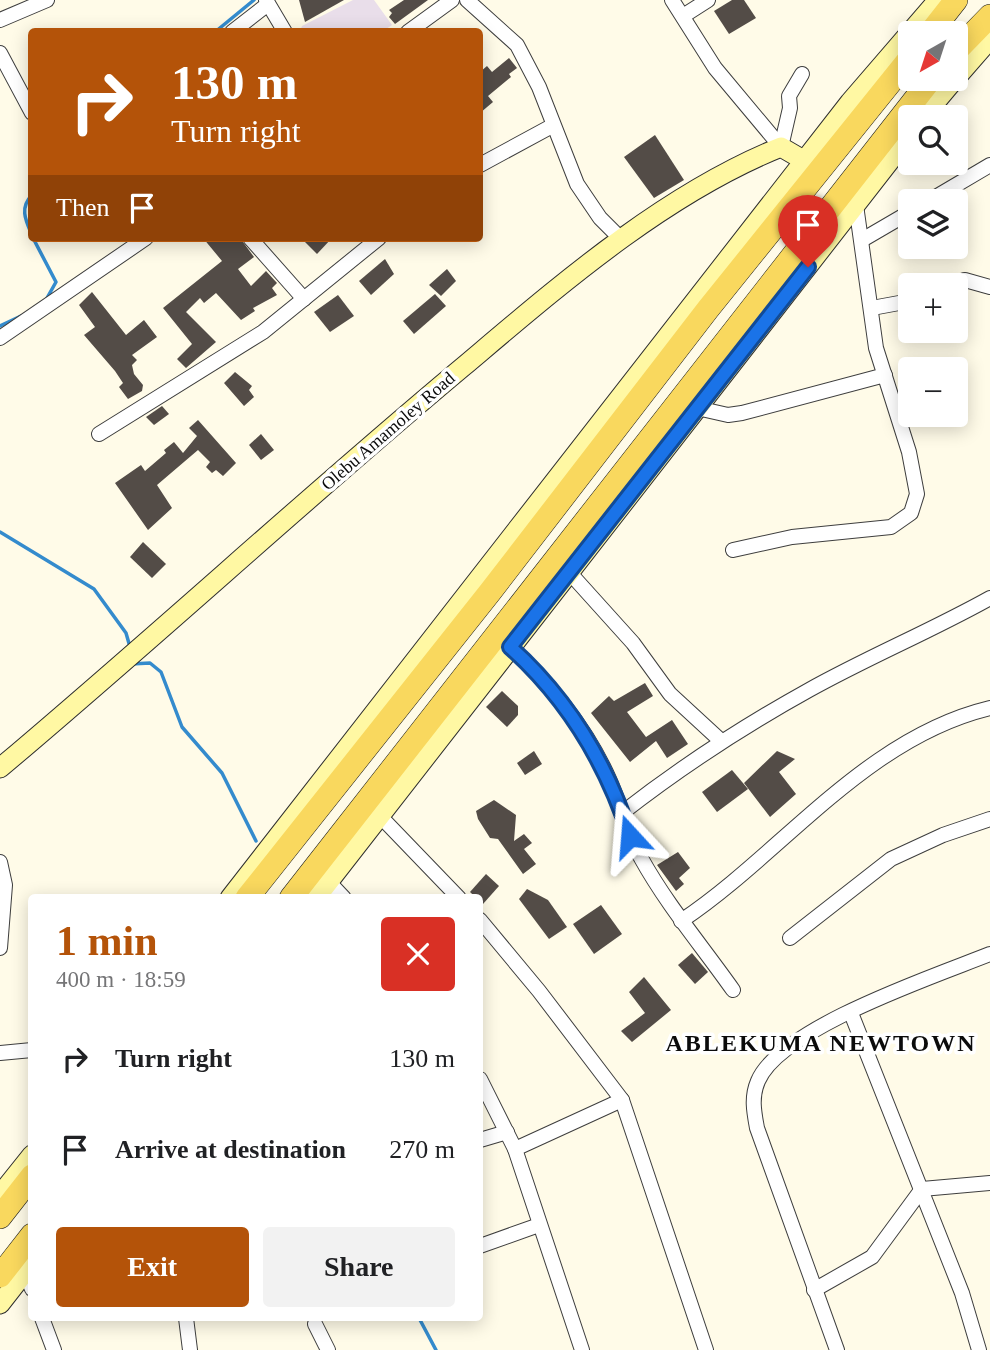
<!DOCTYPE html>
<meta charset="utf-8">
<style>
body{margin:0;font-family:Georgia,serif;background:#f2f2f2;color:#202124;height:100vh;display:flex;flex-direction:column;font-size:26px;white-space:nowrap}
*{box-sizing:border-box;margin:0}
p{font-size:23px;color:#757577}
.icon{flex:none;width:38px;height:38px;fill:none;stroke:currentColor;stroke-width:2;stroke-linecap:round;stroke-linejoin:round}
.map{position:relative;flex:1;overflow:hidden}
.side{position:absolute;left:28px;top:894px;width:455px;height:427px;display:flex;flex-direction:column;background:#fff;border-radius:7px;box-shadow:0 4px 18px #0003}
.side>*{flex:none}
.banner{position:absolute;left:28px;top:28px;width:455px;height:214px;border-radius:7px;box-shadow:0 4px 18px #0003;background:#b45309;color:#fff;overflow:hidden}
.needle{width:46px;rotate:219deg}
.fabs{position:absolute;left:898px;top:21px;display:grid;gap:14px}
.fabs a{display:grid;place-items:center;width:70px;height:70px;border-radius:7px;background:#fff;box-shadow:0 4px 18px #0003;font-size:35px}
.pin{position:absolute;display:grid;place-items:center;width:60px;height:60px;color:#fff;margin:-72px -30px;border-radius:50% 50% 50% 0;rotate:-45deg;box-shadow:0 0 7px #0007}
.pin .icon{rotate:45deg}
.me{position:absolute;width:77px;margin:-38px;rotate:341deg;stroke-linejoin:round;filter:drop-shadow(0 0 5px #0008)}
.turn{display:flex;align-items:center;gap:24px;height:147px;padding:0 28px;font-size:32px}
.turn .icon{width:91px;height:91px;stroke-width:2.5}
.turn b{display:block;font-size:49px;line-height:60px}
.then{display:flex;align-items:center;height:66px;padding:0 28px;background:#0003;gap:14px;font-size:26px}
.round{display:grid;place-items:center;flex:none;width:74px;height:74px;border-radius:7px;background:#f2f2f2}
.head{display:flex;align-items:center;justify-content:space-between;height:119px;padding:0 28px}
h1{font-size:42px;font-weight:700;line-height:52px;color:#b45309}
.button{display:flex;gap:14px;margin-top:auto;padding:14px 28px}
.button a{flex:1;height:80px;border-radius:7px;background:#b45309;color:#fff;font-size:28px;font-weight:700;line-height:80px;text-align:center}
.button a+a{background:#f2f2f2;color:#202124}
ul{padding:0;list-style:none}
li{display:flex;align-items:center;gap:21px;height:91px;padding:0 28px}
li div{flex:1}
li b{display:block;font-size:26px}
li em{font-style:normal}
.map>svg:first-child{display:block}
.industrial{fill:#e9deea}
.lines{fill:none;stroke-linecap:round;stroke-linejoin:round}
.stream{stroke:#348bcd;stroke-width:3.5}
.building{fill:#534c47}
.street-casing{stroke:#3e3e3e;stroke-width:16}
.secondary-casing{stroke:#2d2d2d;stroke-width:21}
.primary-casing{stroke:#1c1c1c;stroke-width:24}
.street{stroke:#fff;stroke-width:14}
.secondary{stroke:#fff8a3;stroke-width:19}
.primary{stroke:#f9d85e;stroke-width:23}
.route-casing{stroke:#114b97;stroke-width:18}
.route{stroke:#1a73e8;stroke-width:12}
.labels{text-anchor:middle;stroke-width:7;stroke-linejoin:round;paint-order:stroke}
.street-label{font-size:18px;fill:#0b0b0b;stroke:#fff}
.district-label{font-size:24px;font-weight:bold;letter-spacing:2px;fill:#0b0b0b;stroke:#fff}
</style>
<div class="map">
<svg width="990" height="1350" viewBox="0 0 990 1350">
<rect width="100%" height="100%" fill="#fffbe8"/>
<path class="industrial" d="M353,0h21l18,25 -9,6h-83l2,-5z"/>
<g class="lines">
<g class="stream">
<path d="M215,32l39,-32"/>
<path d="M32,195c-13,13 -6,26 0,40"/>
<path d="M33,238l23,44 -9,16"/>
<path d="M0,326l21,-10"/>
<path d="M0,532l94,57 32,44 4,14"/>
<path d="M131,664l19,-1 11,9 21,55 40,46 34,68"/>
<path d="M419,1318l17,32"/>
</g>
</g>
<g class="building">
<path d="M299,0h45l-39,22z"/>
<path d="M404,0h24l-33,24 -6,-7 3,-4 -3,-3z"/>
<path d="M732,0h12l12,18 -27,16 -15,-23z"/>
<path d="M509,58l8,10 -8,6 2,3 -23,19 5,6 -13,11v-41l7,-6 5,6z"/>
<path d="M655,135l29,45 -30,18 -30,-41z"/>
<path d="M203,238h37l14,19 -16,12 13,17 15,-15 11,12 -5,5 5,7 -24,13 2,3 -14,9 -25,-27 -12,10 -4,-5 -14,14 30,30 -30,26 -9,-9 15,-15 -29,-36 59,-47z"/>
<path d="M301,238h31l-15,16z"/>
<path d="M385,259l9,15 -23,21 -12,-14z"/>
<path d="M447,269l9,12 -15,15 -12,-11z"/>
<path d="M92,292l34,43 18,-15 13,17 -25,18 5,5 -5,5 2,9 9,11 -1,6 -14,8 -9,-12 4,-4 -8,-12 -31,-36 11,-8 -16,-22z"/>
<path d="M435,294l11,12 -32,28 -11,-13z"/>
<path d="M338,295l16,21 -24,16 -16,-20z"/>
<path d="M235,372l17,14 -3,4 5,7 -10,9 -20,-23z"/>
<path d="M162,406l7,8 -15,11 -8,-8z"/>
<path d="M198,420l38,43 -13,13 -7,-6 -4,3 -6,-6 4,-5 -12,-12 -41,35 15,23 -24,22 -33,-47 26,-18 4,6 21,-18 -2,-3 10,-8 9,11 14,-17 -8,-8z"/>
<path d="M261,434l13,16 -13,10 -12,-15z"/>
<path d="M143,542l23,22 -14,14 -22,-21z"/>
<path d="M645,683l8,13 -26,16 19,25 26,-17 16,24 -21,14 -11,-17 -26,21 -39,-49 18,-17 5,5z"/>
<path d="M502,691l16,15v9l-11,12 -21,-20z"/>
<path d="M534,751l8,13 -17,11 -8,-12z"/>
<path d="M777,751l18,8 -16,13 17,22 -26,23 -26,-34z"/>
<path d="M732,770l16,19 -31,23 -15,-20z"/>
<path d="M494,800l22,15 -2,26 10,-7 8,9 -8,6 12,15 -13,10 -25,-35 -8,-1 -12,-19 -2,-8z"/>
<path d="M678,852l12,16 -11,10 5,6 -8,7 -19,-26z"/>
<path d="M486,874l13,12 -16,18 -13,-12z"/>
<path d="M527,889l21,11 19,27 -18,12 -30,-40z"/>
<path d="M601,905l21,29 -28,20 -21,-30z"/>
<path d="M692,953l16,19 -13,12 -17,-19z"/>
<path d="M644,977l27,33 -39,32 -11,-11 24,-18 -16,-21z"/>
</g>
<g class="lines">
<g class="street-casing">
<g id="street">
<path d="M266,0l19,32"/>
<path d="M467,0l50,45 22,42 38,97 23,34 22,22"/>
<path d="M672,0l43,68 66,79"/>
<path d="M683,16l25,-16"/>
<path d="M0,20l47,-20"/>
<path d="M232,32l36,-28"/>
<path d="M408,32l44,-32"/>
<path d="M0,53l32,60"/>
<path d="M781,147l9,-39 -1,-12 13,-22"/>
<path d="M480,165l72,-39"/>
<path d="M929,201l61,-36"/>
<path d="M250,238l54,61"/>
<path d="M862,240l48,-28"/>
<path d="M949,285l16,-5 25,7"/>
<path d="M872,308l38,-7"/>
<path d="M0,338l146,-100"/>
<path d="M697,408l31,7 14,-2 143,-38"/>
<path d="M99,434l164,-102 116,-94"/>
<path d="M733,550l59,-13 99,-10 20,-14 6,-19 -8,-42 -33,-104 -20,-143"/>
<path d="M569,572l64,71 37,51 51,47"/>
<path d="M510,647c40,37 77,82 99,132 12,26 17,54 32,79 26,47 61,88 92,132"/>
<path d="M622,813c59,-46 122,-87 187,-123 59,-33 122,-59 181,-92"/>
<path d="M380,816l79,82"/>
<path d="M0,862l5,23 -5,63"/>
<path d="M328,881l16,17"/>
<path d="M480,920l59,71 83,109 84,250"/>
<path d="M681,921c102,-68 184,-183 309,-213"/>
<path d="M790,938l101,-79 52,-24 47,-16"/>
<path d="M851,1013l111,280 17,57"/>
<path d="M0,1053l32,-3"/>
<path d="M480,1079l35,70 67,201"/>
<path d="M480,1140l27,-8"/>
<path d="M515,1149l107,-49"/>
<path d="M480,1246l59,-21"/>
<path d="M25,1272l7,17"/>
<path d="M814,1290l58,-33 50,-68 68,-6"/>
<path d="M42,1318l12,32"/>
<path d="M186,1318l4,32"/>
<path d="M315,1324l13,26"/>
<path d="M837,1350l-80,-222c-3,-16 -6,-31 1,-47 22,-53 177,-105 232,-127"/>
</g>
</g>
<g class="secondary-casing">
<g id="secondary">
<path d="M956,78l34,-39"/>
<path d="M923,117l32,-38"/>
<path d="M0,768c157,-132 307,-271 464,-402 96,-81 200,-172 317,-219l24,14"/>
<path d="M230,898l620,-796 88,-102"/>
<path d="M316,898l594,-763"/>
<path d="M0,1195l32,-40"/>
<path d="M0,1304l32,-41"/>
</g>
</g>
<g class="primary-casing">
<g id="primary">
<path d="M930,33l26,-33"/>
<path d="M956,51l34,-35"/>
<path d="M247,898l243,-306 218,-283 202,-251"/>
<path d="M291,898l640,-819"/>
<path d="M0,1217l32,-41"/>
<path d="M0,1276l32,-41"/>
</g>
</g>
<use href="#street" class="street"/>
<use href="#secondary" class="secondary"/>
<use href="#primary" class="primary"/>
</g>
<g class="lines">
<g class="route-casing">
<path id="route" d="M630,836c-24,-74 -62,-137 -120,-189l298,-380"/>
</g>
<use href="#route" class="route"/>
</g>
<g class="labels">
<g class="street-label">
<text transform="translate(388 431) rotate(-41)" y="6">Olebu Amamoley Road</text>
</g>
<g class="district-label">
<text x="821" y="1051">ABLEKUMA NEWTOWN</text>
</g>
</g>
</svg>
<div class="fabs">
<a><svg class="needle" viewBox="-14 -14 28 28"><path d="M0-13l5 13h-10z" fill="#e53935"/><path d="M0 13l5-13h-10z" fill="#757577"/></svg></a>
<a><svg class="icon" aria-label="search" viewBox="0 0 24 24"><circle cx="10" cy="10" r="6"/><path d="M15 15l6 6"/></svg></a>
<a><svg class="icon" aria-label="layers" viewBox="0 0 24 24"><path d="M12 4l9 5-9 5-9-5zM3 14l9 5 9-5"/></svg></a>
<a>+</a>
<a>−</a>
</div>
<div class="pin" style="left:808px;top:267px;background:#d93025"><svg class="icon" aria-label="arrive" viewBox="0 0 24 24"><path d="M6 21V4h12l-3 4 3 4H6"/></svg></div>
<svg class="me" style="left:630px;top:836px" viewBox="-20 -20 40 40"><path d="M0-17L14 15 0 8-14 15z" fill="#1a73e8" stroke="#fff" stroke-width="4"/></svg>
<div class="banner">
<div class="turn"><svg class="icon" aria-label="right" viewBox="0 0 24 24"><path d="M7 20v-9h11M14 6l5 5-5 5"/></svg><div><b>130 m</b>Turn right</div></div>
<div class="then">Then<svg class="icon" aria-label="arrive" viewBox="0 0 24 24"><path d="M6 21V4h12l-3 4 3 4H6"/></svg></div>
</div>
<section class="side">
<div class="head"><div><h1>1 min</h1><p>400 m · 18:59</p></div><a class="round" style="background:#d93025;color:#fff"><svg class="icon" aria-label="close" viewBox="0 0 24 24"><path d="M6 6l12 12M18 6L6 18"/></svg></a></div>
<ul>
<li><svg class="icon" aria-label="right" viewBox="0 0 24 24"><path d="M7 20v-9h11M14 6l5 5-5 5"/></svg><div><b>Turn right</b></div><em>130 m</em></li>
<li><svg class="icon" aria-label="arrive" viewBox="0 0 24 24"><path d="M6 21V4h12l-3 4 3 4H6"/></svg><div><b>Arrive at destination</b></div><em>270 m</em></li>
</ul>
<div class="button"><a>Exit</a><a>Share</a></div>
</section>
</div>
